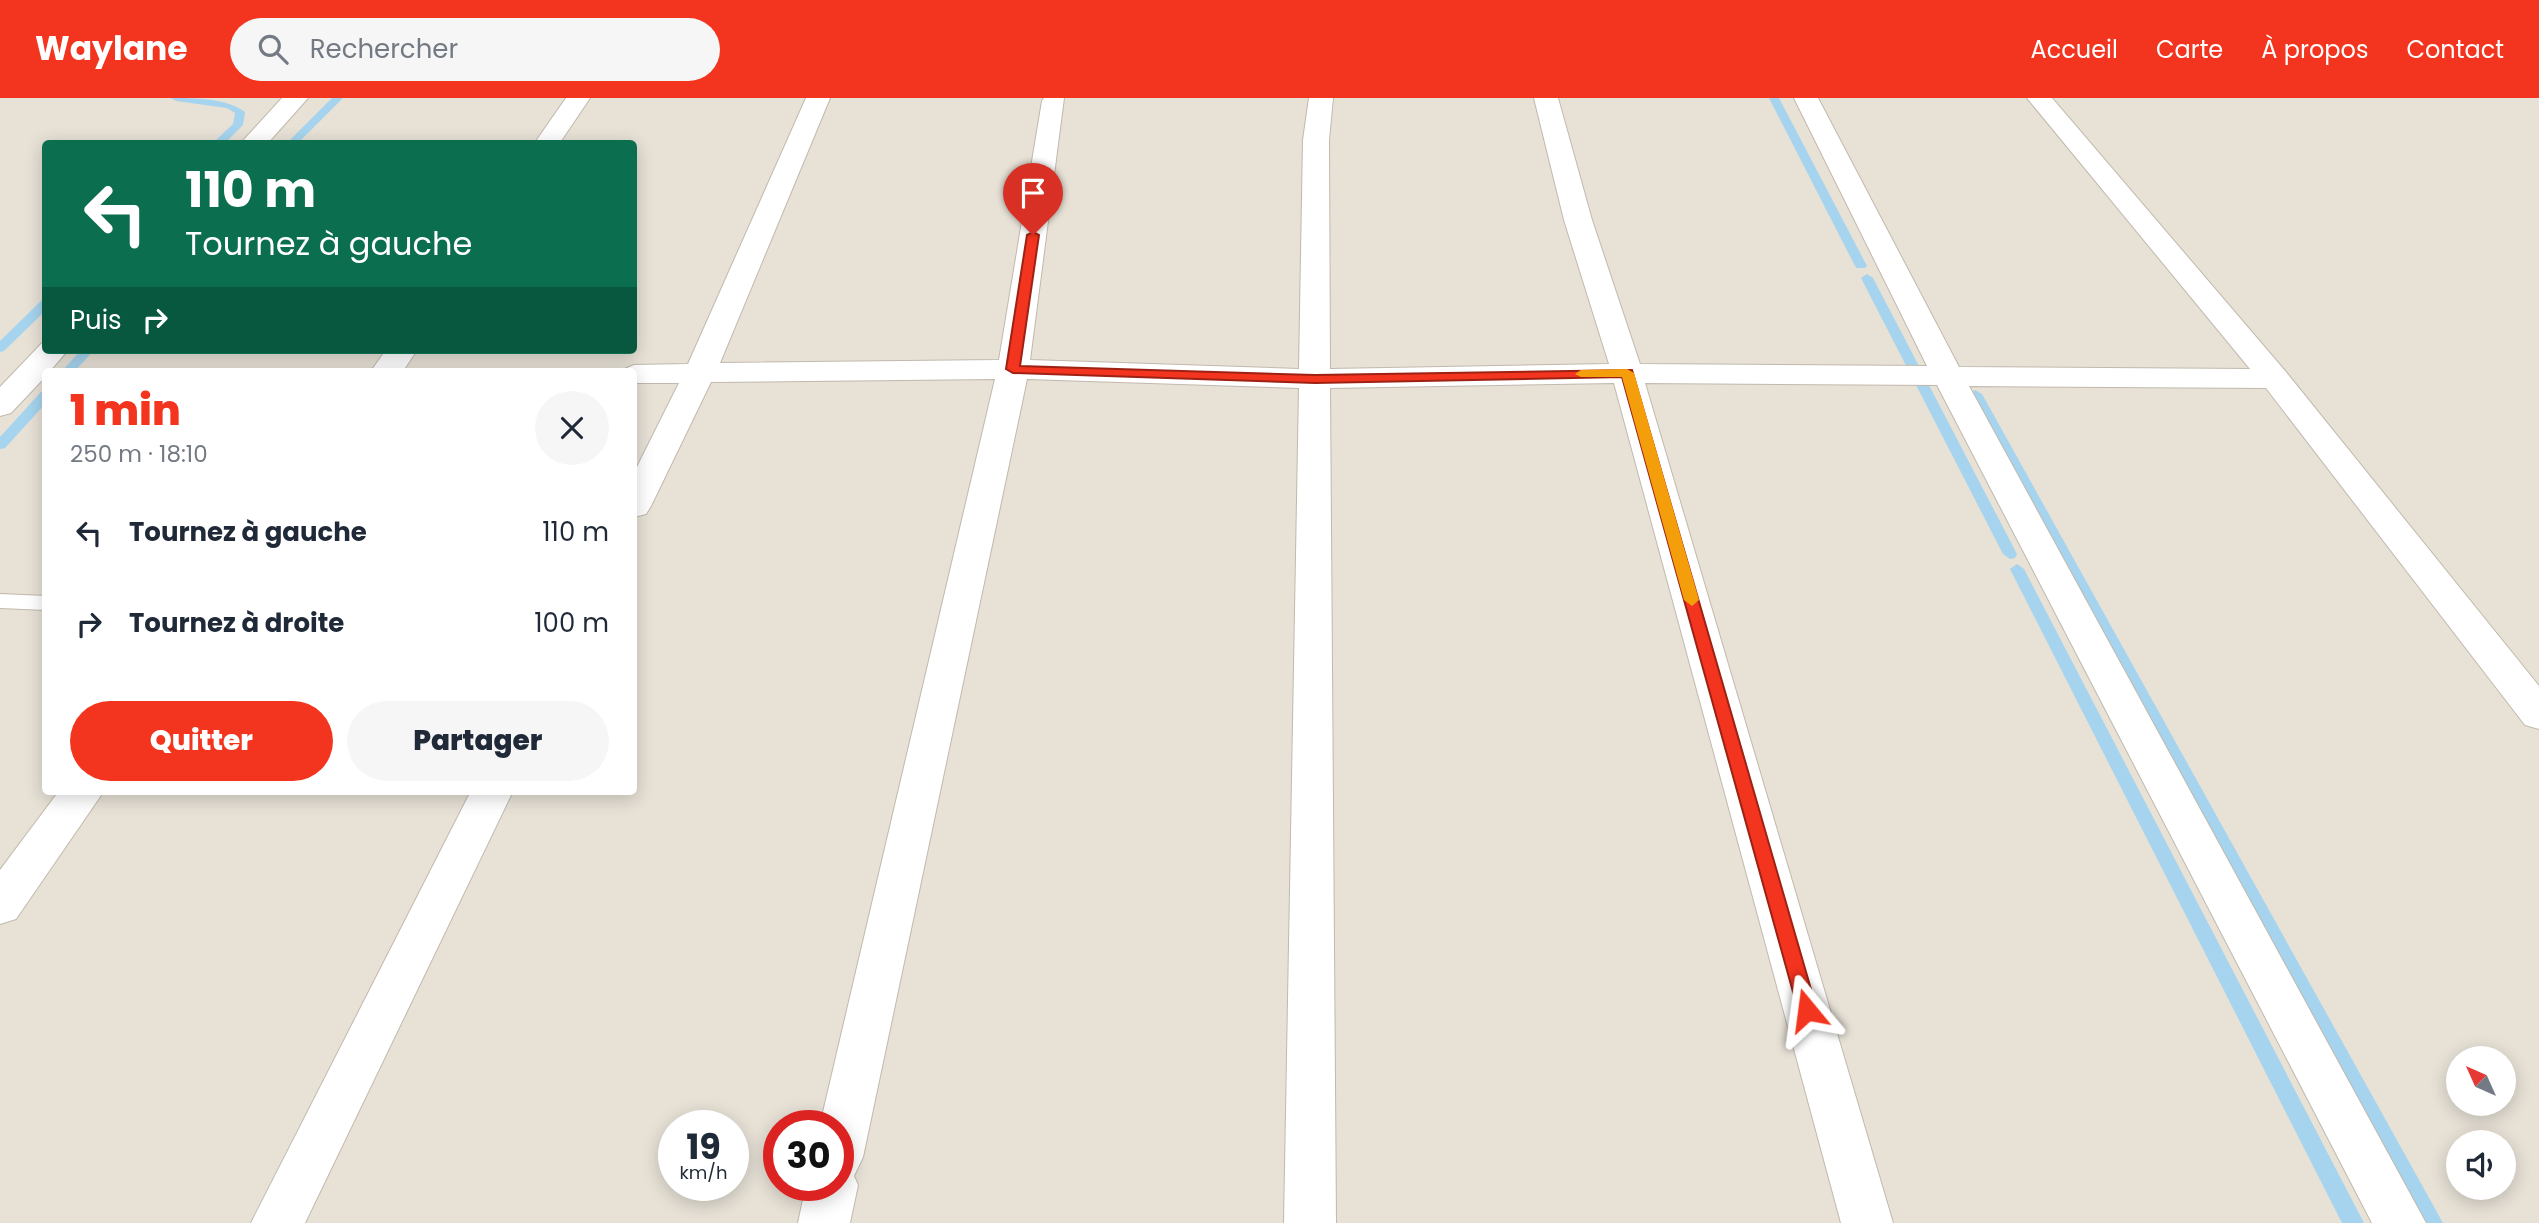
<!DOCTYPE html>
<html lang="fr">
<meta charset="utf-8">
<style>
body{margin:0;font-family:Poppins,sans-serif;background:#f6f6f7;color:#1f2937;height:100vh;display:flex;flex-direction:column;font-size:26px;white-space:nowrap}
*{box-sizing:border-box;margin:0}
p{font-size:23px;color:#747a83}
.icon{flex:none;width:38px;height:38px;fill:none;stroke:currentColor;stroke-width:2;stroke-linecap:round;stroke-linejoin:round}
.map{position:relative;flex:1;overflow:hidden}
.side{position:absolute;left:42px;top:270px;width:595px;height:427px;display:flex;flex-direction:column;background:#fff;border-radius:7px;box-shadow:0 4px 18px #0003}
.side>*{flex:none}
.hud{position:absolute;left:42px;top:42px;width:595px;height:214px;border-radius:7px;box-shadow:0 4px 18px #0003;background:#0b6e4f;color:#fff;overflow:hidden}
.needle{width:46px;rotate:315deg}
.controls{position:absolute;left:2446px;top:948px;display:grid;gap:14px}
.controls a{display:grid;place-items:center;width:70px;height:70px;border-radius:50%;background:#fff;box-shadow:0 4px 18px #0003;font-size:35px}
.speed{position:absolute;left:658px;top:1012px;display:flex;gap:14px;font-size:35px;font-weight:700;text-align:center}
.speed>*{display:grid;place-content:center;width:91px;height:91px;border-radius:50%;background:#fff;box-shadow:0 4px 18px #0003;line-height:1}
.speed small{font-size:18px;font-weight:400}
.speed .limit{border:10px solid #d22;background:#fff;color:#111}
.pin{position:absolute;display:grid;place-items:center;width:60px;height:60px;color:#fff;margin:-72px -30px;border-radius:50% 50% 50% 0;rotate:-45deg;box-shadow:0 0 7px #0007}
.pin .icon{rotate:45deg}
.me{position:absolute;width:77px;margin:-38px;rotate:344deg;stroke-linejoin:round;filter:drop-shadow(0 0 5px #0008)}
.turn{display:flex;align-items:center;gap:24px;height:147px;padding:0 28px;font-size:32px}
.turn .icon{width:91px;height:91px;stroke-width:2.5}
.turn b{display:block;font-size:49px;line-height:60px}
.then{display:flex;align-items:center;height:66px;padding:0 28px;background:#0003;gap:14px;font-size:26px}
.round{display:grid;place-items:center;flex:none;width:74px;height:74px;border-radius:37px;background:#f6f6f7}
.summary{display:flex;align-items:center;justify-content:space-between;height:119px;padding:0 28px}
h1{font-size:42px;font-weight:800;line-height:52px;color:#f3341e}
.cta{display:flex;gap:14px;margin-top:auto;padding:14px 28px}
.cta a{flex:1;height:80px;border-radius:42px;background:#f3341e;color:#fff;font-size:28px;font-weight:800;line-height:80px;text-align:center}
.cta a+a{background:#f6f6f7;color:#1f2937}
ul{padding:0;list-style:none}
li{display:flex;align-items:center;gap:21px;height:91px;padding:0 28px}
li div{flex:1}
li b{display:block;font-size:26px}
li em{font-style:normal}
header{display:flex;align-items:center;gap:42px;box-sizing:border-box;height:98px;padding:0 35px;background:#f3341e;color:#fff}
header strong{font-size:33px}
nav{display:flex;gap:38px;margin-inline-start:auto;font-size:24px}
.search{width:490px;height:63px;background:#f6f6f7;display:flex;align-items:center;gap:18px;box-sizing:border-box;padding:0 24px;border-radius:38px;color:#747a83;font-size:26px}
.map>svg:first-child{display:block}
.residential{fill:#e7e1d6;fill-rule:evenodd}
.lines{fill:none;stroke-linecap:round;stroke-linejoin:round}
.stream{fill:#a6d4ee;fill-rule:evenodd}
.service-casing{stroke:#c1b9ad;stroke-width:2}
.minor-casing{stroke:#c1b9ad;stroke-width:2}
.service{fill:#fff;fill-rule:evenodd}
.minor{fill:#fff;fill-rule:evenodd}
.route{fill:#f3341e;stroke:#9e2214;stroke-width:2}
.slow{fill:#f59e0b}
</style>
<header>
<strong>Waylane</strong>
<div class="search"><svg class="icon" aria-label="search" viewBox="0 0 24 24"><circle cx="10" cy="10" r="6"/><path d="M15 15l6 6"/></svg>Rechercher</div>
<nav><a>Accueil</a><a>Carte</a><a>À propos</a><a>Contact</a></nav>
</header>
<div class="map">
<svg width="2539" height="1125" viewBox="0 0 2539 1125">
<rect width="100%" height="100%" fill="#f3efe7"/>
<path class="residential" d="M0,0h2539v1125h-2539zM46,46h588v206h-588zM46,273h588v420h-588zM2459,961h45v45h-45zM674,1027h59v60h-59zM779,1027h59v60h-59zM2459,1045h45v45h-45z"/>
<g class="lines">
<g class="stream">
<path d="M171,0c24,0 56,0 74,14l-2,13 -19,19h-12l21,-20 2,-11 -8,-5 -51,-7z"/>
<path d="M332,0h11l-46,46h-11z"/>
<path d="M1769,0h10l88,168 -2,2h-8l-2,-2z"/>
<path d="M1867,176l6,4 144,276 -2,4 -5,1 -7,-5 -142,-276z"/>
<path d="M42,202h4v10l-42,41 -4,1v-11z"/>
<path d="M81,252h13l-19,21h-13z"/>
<path d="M1975,292l7,4 461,829h-23l-452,-829z"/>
<path d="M46,293v12l-41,45 -5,1v-12l41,-45z"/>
<path d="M2017,466l7,5 340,654h-22l-332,-654z"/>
</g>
<g class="service-casing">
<path id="service" d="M0,496l46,2v14l-46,-2z"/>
</g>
<g class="minor-casing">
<g id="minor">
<path d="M282,0h26l-41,46h-27z"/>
<path d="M566,0h24l-31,46h-25z"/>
<path d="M806,0h24l-110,265 279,-3 43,-259 2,-3h20l-34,262 269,9 4,-229 6,-42h24l-4,42 1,229 279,-5 -45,-144 -30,-122h24l34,122 48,144 287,2 -133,-268h24l141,269 291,2 -223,-271h25l234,274 253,314v43l-14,-4 -259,-337 -297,-2 457,837h-54l-435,-838 -292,-2 248,840h-52l-227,-840 -284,5 6,835h-52l15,-835 -272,-9 -164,778 -9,19 4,9 -8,38h-52l8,-38h32v-60h-18l175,-746 -284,3 -60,124 -5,8 -12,3v-44l45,-90h-45v-12h-14l14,-6 54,-1z"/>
<path d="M42,245h4v7h22l-18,21h-4v5l-35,37 -11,3v-29z"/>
<path d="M386,252h31l-14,21h-32z"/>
<path d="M59,693h45l-88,128 -16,5v-54z"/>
<path d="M471,693h42l-208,432h-54z"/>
</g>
</g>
<use href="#service" class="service"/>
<use href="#minor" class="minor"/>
</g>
<path class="route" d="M1033,134l6,3 -19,131 295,9 317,-5 185,640 -3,7 -7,2 -7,-2 -2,-7 -176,-633 -307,6 -302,-10 -7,-4 21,-134z"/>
<path class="slow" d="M1627,271l7,4 65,227 -7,6 -8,-6 -62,-223h-41l-6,-3 6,-4z"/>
</svg>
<div class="controls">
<a><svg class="needle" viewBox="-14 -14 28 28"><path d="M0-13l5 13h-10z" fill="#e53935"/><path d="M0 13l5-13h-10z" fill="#747a83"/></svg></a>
<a><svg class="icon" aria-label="sound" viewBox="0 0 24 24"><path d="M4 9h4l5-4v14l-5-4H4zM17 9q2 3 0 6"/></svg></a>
</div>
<div class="speed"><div>19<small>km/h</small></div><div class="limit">30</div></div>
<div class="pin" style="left:1033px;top:137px;background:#d93025"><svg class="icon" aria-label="arrive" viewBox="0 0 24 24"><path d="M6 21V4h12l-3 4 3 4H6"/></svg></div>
<svg class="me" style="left:1807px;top:912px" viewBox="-20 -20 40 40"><path d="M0-17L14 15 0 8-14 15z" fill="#f3341e" stroke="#fff" stroke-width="4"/></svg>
<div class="hud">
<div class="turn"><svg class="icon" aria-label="left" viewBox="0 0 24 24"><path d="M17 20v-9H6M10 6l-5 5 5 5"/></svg><div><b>110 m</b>Tournez à gauche</div></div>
<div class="then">Puis<svg class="icon" aria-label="right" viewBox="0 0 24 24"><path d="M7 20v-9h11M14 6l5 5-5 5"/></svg></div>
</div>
<section class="side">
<div class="summary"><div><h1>1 min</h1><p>250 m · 18:10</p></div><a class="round"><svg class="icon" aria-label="close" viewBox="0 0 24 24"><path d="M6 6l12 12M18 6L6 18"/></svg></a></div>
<ul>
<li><svg class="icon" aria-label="left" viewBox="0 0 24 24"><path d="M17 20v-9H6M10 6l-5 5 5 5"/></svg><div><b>Tournez à gauche</b></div><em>110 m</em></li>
<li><svg class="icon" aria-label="right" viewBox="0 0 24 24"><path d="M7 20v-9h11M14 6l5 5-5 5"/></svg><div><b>Tournez à droite</b></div><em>100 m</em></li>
</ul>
<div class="cta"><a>Quitter</a><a>Partager</a></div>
</section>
</div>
